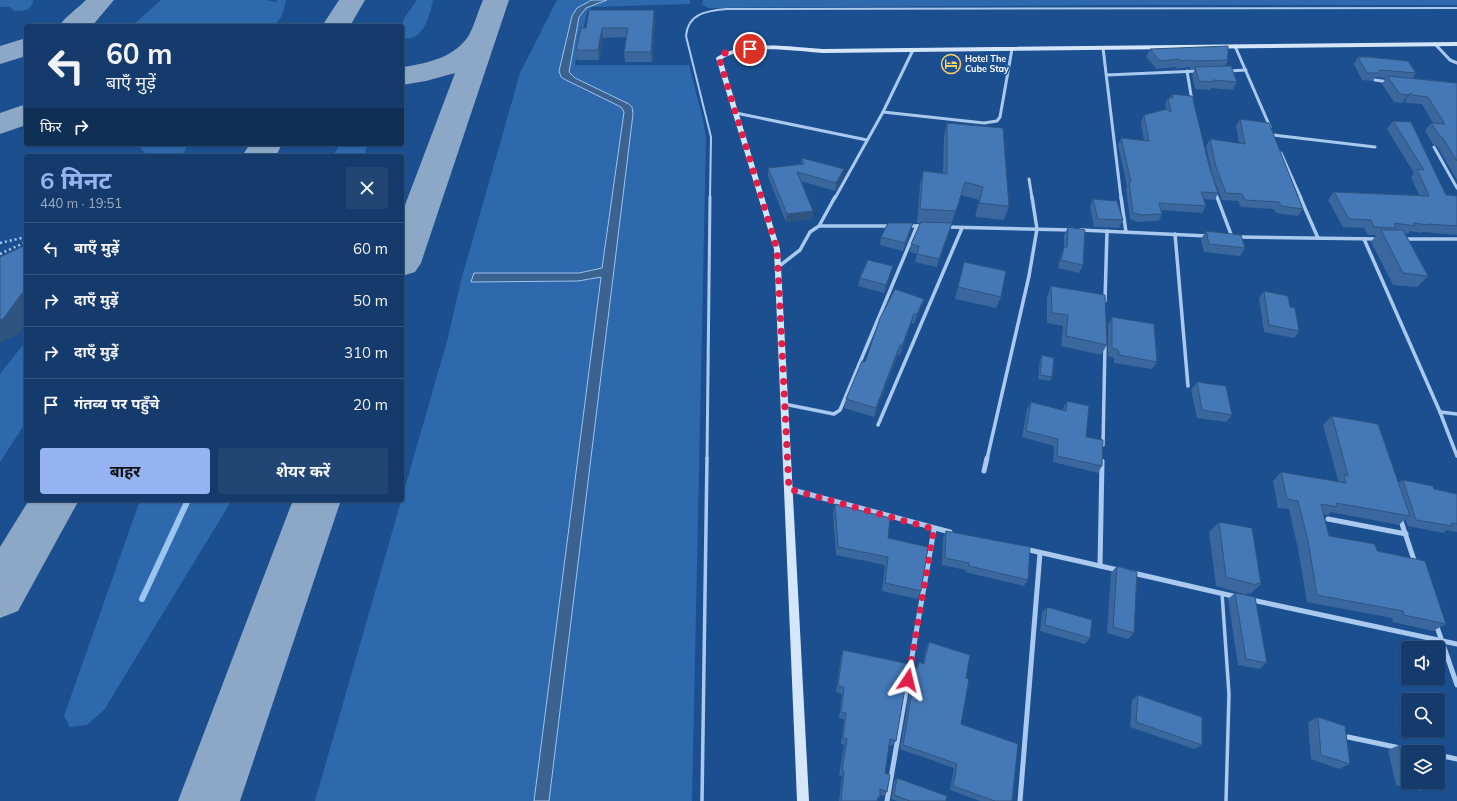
<!DOCTYPE html>
<html lang="hi">
<meta charset="utf-8">
<style>
body{margin:0;font-family:Mulish,"Noto Sans Devanagari",sans-serif;background:#214673;color:#f1f3f6;height:100vh;display:flex;flex-direction:column;font-size:15px;white-space:nowrap}
*{box-sizing:border-box;margin:0}
p{font-size:13px;color:#9dadc1}
.icon{flex:none;width:22px;height:22px;fill:none;stroke:currentColor;stroke-width:2;stroke-linecap:round;stroke-linejoin:round}
.map{position:relative;flex:1;overflow:hidden}
.drawer{position:absolute;left:24px;top:154px;width:380px;height:348px;display:flex;flex-direction:column;background:#143b6b;border-radius:4px;box-shadow:0 1px 3px #0004,0 0 0 1px #33557e}
.drawer>*{flex:none}
.hud{position:absolute;left:24px;top:24px;width:380px;height:122px;border-radius:4px;box-shadow:0 1px 3px #0004,0 0 0 1px #33557e;background:#143b6b;color:#f1f3f6;overflow:hidden}
.tools{position:absolute;left:1401px;top:641px;display:grid;gap:8px}
.tools a{display:grid;place-items:center;width:44px;height:44px;border-radius:4px;background:#143b6b;box-shadow:0 1px 3px #0004,0 0 0 1px #33557e;font-size:20px}
.pin{position:absolute;display:grid;place-items:center;width:34px;height:34px;color:#fff;margin:-17px;border:2px solid #fff;border-radius:50%;box-shadow:0 1px 4px #0007}
.me{position:absolute;width:44px;margin:-22px;rotate:10deg;stroke-linejoin:round;filter:drop-shadow(0 0 3px #0008)}
.turn{display:flex;align-items:center;gap:14px;height:84px;padding:0 16px;font-size:18px}
.turn .icon{width:52px;height:52px;stroke-width:2.5}
.turn b{display:block;font-size:28px;line-height:34px}
.then{display:flex;align-items:center;height:38px;padding:0 16px;background:#0003;gap:8px;font-size:15px}
.round{display:grid;place-items:center;flex:none;width:42px;height:42px;border-radius:4px;background:#214673}
.overview{display:flex;align-items:center;justify-content:space-between;height:68px;padding:0 16px}
h1{font-size:24px;font-weight:700;line-height:30px;color:#95b2f1}
.action{display:flex;gap:8px;margin-top:auto;padding:8px 16px}
.action a{flex:1;height:46px;border-radius:4px;background:#95b2f1;color:#111;font-size:16px;font-weight:700;line-height:46px;text-align:center}
.action a+a{background:#214673;color:#f1f3f6}
ul{padding:0;list-style:none}
li{display:flex;align-items:center;gap:12px;height:52px;padding:0 16px;border-top:1px solid #33557e}
li div{flex:1}
li b{display:block;font-size:15px}
li em{font-style:normal}
.map>svg:first-child{display:block}
.green{fill:#2e69ad}
.water{fill:#3c6290;stroke:#9cc4f0}
.lines{fill:none;stroke-linecap:round;stroke-linejoin:round}
.stream{stroke:#9cc4f0;stroke-width:6}
.taxiway{fill:#8da7c7;fill-rule:evenodd}
.path{stroke:#a9c9ee;stroke-width:2.5;stroke-dasharray:2 3;stroke-linecap:butt}
.lane-far2{stroke:#a9c9ee;stroke-width:2}
.lane-far1{stroke:#a9c9ee;stroke-width:3}
.lane{stroke:#a9c9ee;stroke-width:3.5}
.street-far2{stroke:#a9c9ee;stroke-width:3}
.street-far1{stroke:#a9c9ee;stroke-width:3.5}
.street{stroke:#a9c9ee;stroke-width:5}
.secondary{fill:#d6e6fa;fill-rule:evenodd}
.wall{fill:#3a679d}
.shaded-wall{fill:#305480}
.building{fill:#4478b7;stroke:#305480}
.route{stroke:#e11d48;stroke-width:7;stroke-dasharray:0 12.6}
.labels{text-anchor:middle;stroke-width:3;stroke-linejoin:round;paint-order:stroke}
.far-poi-label{font-size:9px;font-weight:bold;fill:#fff;stroke:#1b4f8f;text-anchor:start}
</style>
<div class="map">
<svg width="1457" height="801" viewBox="0 0 1457 801">
<rect width="100%" height="100%" fill="#1b4f8f"/>
<g class="green">
<path d="M0,0h33c-1,11 -10,11 -19,11l-4,-4h-10z"/>
<path d="M161,0h105l10,2 1,-2h9c-2,11 -4,18 -12,26h-142z"/>
<path d="M417,0h16c-3,15 -10,43 -31,38l-1,-12 4,-9z"/>
<path d="M557,0h133v4l-98,3 -5,5 -12,53h114l15,59 2,14 -14,663h-377l132,-460 15,-64 58,-204z"/>
<path d="M703,0h754v5h-330l-419,3 -6,-4z"/>
<path d="M137,144h51l-6,12h-34z"/>
<path d="M341,144h26l-2,12h-33z"/>
<path d="M26,341v81l-26,40v-88z"/>
<path d="M140,500h92l-128,210 -17,15 -17,2 -6,-11z"/>
</g>
<path class="water" d="M592,0h15l-21,8 -7,9 -10,55 6,6 54,26 3,3 1,7 -84,687h-15l67,-524 -23,4 -107,1 3,-9h105l23,-5 22,-156 -3,-5 -55,-27 -5,-3 -2,-6 13,-55 5,-8z"/>
<g class="lines">
<path class="stream" d="M142,599l46,-99"/>
<g class="taxiway">
<path d="M86,0h28l-22,26h-33c6,-9 19,-18 27,-26z"/>
<path d="M339,0h26l-15,26h-28z"/>
<path d="M483,0h26l-88,263 -6,9 -13,4v-63l53,-140 -29,8 -24,4v-18c24,-3 54,-10 67,-32 6,-11 9,-24 14,-35z"/>
<path d="M26,38v18l-26,8v-18z"/>
<path d="M26,104v21l-26,9v-21z"/>
<path d="M250,144h32l-6,12h-34z"/>
<path d="M29,500h50l-61,111 -18,7v-71z"/>
<path d="M293,500h48l-101,301h-62z"/>
</g>
<g class="path">
<path d="M0,243l26,-6"/>
<path d="M0,254l26,-12"/>
</g>
<path class="lane-far2" d="M710,198l1,-61 -25,-101c2,-23 21,-25 40,-27l731,-1"/>
<path class="lane-far1" d="M707,459l3,-262"/>
<g class="lane">
<path d="M1222,593l7,101 -3,107"/>
<path d="M702,801l5,-343"/>
</g>
<g class="street-far2">
<path d="M1435,44l15,16 7,3"/>
<path d="M1235,46l35,81"/>
<path d="M1103,48l18,150"/>
<path d="M1187,71l5,30"/>
<path d="M1229,71l17,-1"/>
<path d="M1107,75l91,-4"/>
<path d="M1375,80l14,2"/>
<path d="M883,112l101,11 13,-2 3,-4 12,-68"/>
<path d="M736,113l131,27"/>
<path d="M1273,135l102,12"/>
<path d="M1434,147l23,41"/>
<path d="M1281,153l20,45"/>
<path d="M1029,179l3,19"/>
<path d="M1215,192l2,6"/>
<path d="M835,198l48,-86 30,-62"/>
</g>
<g class="street-far1">
<path d="M1121,197l5,35"/>
<path d="M1217,197l15,40"/>
<path d="M1300,197l18,41"/>
<path d="M819,226l16,-29"/>
<path d="M908,226h15"/>
<path d="M946,227l125,3"/>
<path d="M1080,230l127,6"/>
<path d="M1175,234l13,152"/>
<path d="M1238,237l141,2"/>
<path d="M1364,239l76,173 17,44"/>
<path d="M1404,239h53"/>
<path d="M778,267l22,-17 10,-18 9,-6h72"/>
<path d="M1105,301l2,-70"/>
<path d="M784,404l50,10 6,-4 77,-184"/>
<path d="M1440,412l17,2"/>
<path d="M878,425l84,-197"/>
<path d="M1103,445l2,-102"/>
<path d="M987,459l42,-183 8,-47 -5,-32"/>
</g>
<g class="street">
<path d="M984,471l3,-13"/>
<path d="M789,489l161,43"/>
<path d="M1400,518l15,45"/>
<path d="M1328,519l78,15"/>
<path d="M1025,549l93,21"/>
<path d="M1100,566l2,-105"/>
<path d="M1133,573l104,24"/>
<path d="M1252,600l205,44"/>
<path d="M1436,624l21,61"/>
<path d="M1348,737l52,11"/>
<path d="M1438,755l19,4"/>
<path d="M887,801l47,-272"/>
<path d="M1020,801l20,-248"/>
</g>
<path class="secondary" d="M1457,42v4l-634,7c-30,-2 -74,-10 -101,6l58,190 29,552h-12l-23,-552 -58,-191 1,-1c31,-18 72,-10 106,-8z"/>
</g>
<g class="wall">
<path d="M654,10l1,10 -3,42h-27l-1,-10 3,-15 -24,1 -4,22h-22l-1,-10 10,-22z"/>
<path d="M1150,49l78,7 -1,2 1,2 -3,6 12,16 -4,8 -22,-2 -1,2 -15,-1 -3,-14 3,-6h-5v-2l-13,2 -1,-2 -19,2 -11,-12z"/>
<path d="M1358,57l58,16 -3,5 44,5v97l-20,-34 -4,-2 -8,-13 6,-8h2l-11,-19 -16,-1 -1,-2 -3,2 -8,-1 -12,-18 4,-6 -11,-1 -3,4 -10,-1 -8,-16z"/>
<path d="M1172,94l38,75 8,24 -3,7 -12,-1 3,7 -4,7 -41,-3 1,4 -3,7 -21,1 -8,-3 -4,-30 1,-3 -9,-41 3,-7 23,3 -3,-19 3,-7 22,-5 -1,-6 3,-6h2z"/>
<path d="M1240,119l63,90 -5,7 -22,-3 -2,-4 -33,-2 -3,-6 -16,-1 -10,-26 -6,-28 4,-7 29,4 -3,-17z"/>
<path d="M1393,121l53,74 11,1v39l-34,-3 -1,1 -12,-2 -2,3 -3,-1 23,43 -11,11 -24,-2 -22,-43 5,-7h-8l-4,-7 -21,-1 -15,-27 6,-8 85,3 -8,-18 3,-4 -27,-44z"/>
<path d="M947,123l62,83 -5,14 -29,-3 4,-17 -18,-5 -24,72 -22,-5 2,-8 -7,-2 1,-8 9,-21h-3l3,-38 3,-14 20,2 1,-37z"/>
<path d="M802,158l41,19 -8,14 -34,-10 12,30 -1,8 -26,3 -18,-46v-8l33,-4z"/>
<path d="M1093,199l30,21 -4,8 -25,-1 -4,-20z"/>
<path d="M1068,227l15,38 -4,8 -21,-5 3,-13 3,-8v-12z"/>
<path d="M911,231l-8,20 -23,-6 1,-8z"/>
<path d="M1206,231l39,17 -5,8 -36,-4 -3,-13z"/>
<path d="M964,262l37,35 -5,11 -41,-9 6,-25z"/>
<path d="M891,274l-7,19 -26,-7 2,-8z"/>
<path d="M1051,286l56,59 -6,10 -40,-9 2,-20 -16,-3v-26z"/>
<path d="M1264,291l26,16 9,24 -5,7 -30,-6 -5,-34z"/>
<path d="M921,308l-7,16 -3,-1 -11,32h-2l-24,62 -30,-9 2,-9 19,-37 15,-44z"/>
<path d="M1112,317l45,45 -5,7 -38,-6v-5l-6,-2v-31z"/>
<path d="M1042,355l10,22 -2,4 -12,-2 2,-20z"/>
<path d="M1197,382l35,33 -6,7 -29,-4 -6,-28z"/>
<path d="M1067,401l35,65 -4,7 -45,-11 1,-16 -32,-9 5,-28 4,-7 32,9v-3z"/>
<path d="M1332,416l66,67 5,-3 31,9 23,5v38l-10,-2 -4,3 -35,-7 -3,-7 -6,6 -68,-13 -3,3 -5,-1 6,22 48,15 69,73 -13,7 -40,-9 -1,-4 -85,-16 -9,-53 -9,-40 -11,-1 -5,-27 8,-9 55,10 2,-2 -15,-55z"/>
<path d="M835,504l53,34 33,53 -4,8 -35,-8 3,-26 -49,-10 -3,-42z"/>
<path d="M1219,522l42,62 -11,10 -2,-1 -2,2 -30,-9 -7,-54z"/>
<path d="M946,531l82,49 -4,6 -59,-14 1,-2 -24,-5 1,-27z"/>
<path d="M1117,566l17,67 -6,6 -21,-6 4,-60z"/>
<path d="M1235,593l32,70 -8,6 -21,-4 -10,-66z"/>
<path d="M1047,607l43,31 -5,6 -45,-13 2,-18z"/>
<path d="M929,642l37,36 -5,46 51,77h-32l-30,-11 4,-22 -54,-19 13,-77 6,-10 4,2 3,-16z"/>
<path d="M843,650l53,91 -4,5 -3,-1 -4,28 2,19 -3,4 -4,-1v2l-3,4h-38l3,-25 -3,-1 5,-30 -3,-1 3,-25 -5,-1 3,-24 -6,-2 5,-35z"/>
<path d="M1138,695l64,50 -8,4 -64,-22 2,-27z"/>
<path d="M1318,717l32,47 -11,5 -28,-10 -3,-37z"/>
<path d="M1399,745l9,7v30h24l1,5 -12,4 -25,-6 -8,-35z"/>
<path d="M897,778l49,23h-49l-6,-2 3,-17z"/>
</g>
<g class="shaded-wall">
<path d="M654,10l1,10 -3,42 -1,-10z"/>
<path d="M602,28l1,10 -4,22 -1,-10z"/>
<path d="M1411,93l-6,8 -3,2 6,-8z"/>
<path d="M844,169l-1,8 -8,14 1,-8z"/>
<path d="M813,211l-1,8 -26,3 1,-8z"/>
<path d="M913,223l-2,8 -8,20 2,-8z"/>
<path d="M952,223l-2,8 -13,36 2,-8z"/>
<path d="M893,266l-2,8 -7,19 2,-8z"/>
<path d="M26,288v35l-8,11 -18,9v-23z"/>
<path d="M924,299l-3,9 -7,16 3,-10z"/>
<path d="M914,314l-3,9 -11,32 2,-9z"/>
<path d="M900,345l-2,10 -24,62 2,-9z"/>
</g>
<g class="building">
<path d="M589,10h65l-3,42h-27l4,-24h-26l-4,22h-22l5,-22h5z"/>
<path d="M1228,46v10h-1l1,4 -34,1 -1,-1 -12,1 -2,-2 -19,2 -10,-12z"/>
<path d="M1358,57h10l40,4 8,12 -36,-3 -3,3h-10z"/>
<path d="M1231,66l6,16 -24,-2 1,2 -15,-1 -4,-14z"/>
<path d="M1387,76l70,7v78l-14,-23 -3,-2 -9,-13 14,1 -17,-27 -16,-2 -1,-2 -3,2 -8,-1z"/>
<path d="M1172,94l20,2 18,73 8,24 -17,-1 5,14 -47,-3 3,11 -20,1 -9,-2 -4,-31h2l-10,-44 28,3 -5,-26 23,-6 4,3 -3,-14h5z"/>
<path d="M1240,119l29,4 34,86 -22,-3 -2,-4 -34,-2 -3,-6 -16,-1 -10,-26 -6,-28 35,5z"/>
<path d="M1393,121l18,1 35,73 11,1v30l-29,-2 1,1 -16,-2 2,3 -21,-3 2,5 -22,-1 -3,-7 -22,-1 -15,-27 95,4 -12,-27 7,1z"/>
<path d="M947,123l56,5 6,78 -30,-3 4,-16 -18,-5 -9,29 -36,-2 3,-38 24,3z"/>
<path d="M802,158l42,11 -8,14 -39,-11 16,39 -26,3 -19,-46 36,-4z"/>
<path d="M1093,199l24,2 6,19 -25,-1z"/>
<path d="M921,222l31,1 -13,36 -22,-5 2,-8 -8,-2z"/>
<path d="M888,223h25l-8,20 -24,-6z"/>
<path d="M1068,227l17,3 -2,35 -22,-5 3,-13h3z"/>
<path d="M1381,230h22l25,46 -25,-3z"/>
<path d="M1206,231l35,4 4,13 -36,-4z"/>
<path d="M26,245v43l-23,31 -3,1v-63z"/>
<path d="M868,260l25,6 -7,19 -26,-7z"/>
<path d="M964,262l42,9 -5,26 -43,-10z"/>
<path d="M1051,286l54,9 2,50 -41,-9 2,-21 -16,-2z"/>
<path d="M895,289l29,10 -7,15h-3l-12,32 -2,-1 -24,63 -30,-9 16,-38 3,1 15,-44z"/>
<path d="M1264,291l24,5 2,11 5,1 4,23 -30,-6z"/>
<path d="M1112,317l42,7 3,38 -38,-7 -1,-5 -6,-2z"/>
<path d="M1042,355l12,3 -2,19 -12,-2z"/>
<path d="M1197,382l29,4 6,29 -30,-5z"/>
<path d="M1067,401l22,5 -3,31 17,3 -1,26 -45,-10 1,-17 -32,-8 5,-29 35,9z"/>
<path d="M1332,416l46,8 32,92 -74,-13 1,4 -16,-3 8,32 46,8 2,7 48,10 21,63 -42,-9 -1,-4 -86,-16 -9,-54 -10,-40 -11,-2 -6,-27 65,11 -2,-8 4,1z"/>
<path d="M1403,480l30,6 1,3 23,5v30l-6,-1 2,3 -37,-6z"/>
<path d="M835,504l55,14 -2,20 40,9 -7,44 -36,-8 3,-26 -50,-10z"/>
<path d="M1219,522l33,6 9,56 -4,-1v2l-31,-8z"/>
<path d="M946,531l84,16 -2,33 -59,-14v-3l-24,-5z"/>
<path d="M1117,566l20,6 -3,61 -21,-6z"/>
<path d="M1235,593l20,4 12,66 -21,-4z"/>
<path d="M1047,607l45,13 -2,18 -45,-13z"/>
<path d="M929,642l41,13 -4,23 3,1 -8,45 57,20 -6,57h-17l-42,-15 4,-22 -54,-19 13,-78h2l1,-5 5,2z"/>
<path d="M843,650l66,14 -13,77 -6,-2 -5,34 5,2 -3,17 -7,-3v8h-2l-1,4h-36l3,-30 -2,-1 5,-31 -4,-1 3,-25 -5,-1 3,-25 -6,-1z"/>
<path d="M1138,695l64,22v28l-66,-23z"/>
<path d="M1318,717l27,9 5,38 -29,-9z"/>
<path d="M1399,745l25,6v1h-16v29h-1z"/>
<path d="M897,778l50,18 -1,5h-36l-16,-6z"/>
<path d="M1413,782h19l1,5z"/>
</g>
<g class="lines">
<path class="route" d="M750,49l-25,4 -6,5 58,191 12,240 145,40 -26,151"/>
</g>
<defs>
<g id="hotel-ring" transform="scale(1)"><circle r="9.5" fill="#1b4f8f" stroke="#ffd166" stroke-width="1.5"/><path d="M-6-4.5h1.5V1H6V5H4.5V3h-9V5H-6ZM-4 0a1.8 1.8 0 1 1 3.6 0ZM.5 0V-2.5h3Q6-2.5 6 0Z" fill="#ffd166"/></g>
</defs>
<g fill-rule="evenodd">
<use href="#hotel-ring" x="951" y="64"/>
</g>
<g class="labels">
<g class="far-poi-label">
<text x="965" y="62">Hotel The<tspan x="965" dy="10">Cube Stay</tspan></text>
</g>
</g>
</svg>
<div class="tools">
<a><svg class="icon" aria-label="sound" viewBox="0 0 24 24"><path d="M4 9h4l5-4v14l-5-4H4zM17 9q2 3 0 6"/></svg></a>
<a><svg class="icon" aria-label="search" viewBox="0 0 24 24"><circle cx="10" cy="10" r="6"/><path d="M15 15l6 6"/></svg></a>
<a><svg class="icon" aria-label="layers" viewBox="0 0 24 24"><path d="M12 4l9 5-9 5-9-5zM3 14l9 5 9-5"/></svg></a>
</div>
<div class="pin" style="left:750px;top:49px;background:#d93025"><svg class="icon" aria-label="arrive" viewBox="0 0 24 24"><path d="M6 21V4h12l-3 4 3 4H6"/></svg></div>
<svg class="me" style="left:908px;top:680px" viewBox="-20 -20 40 40"><path d="M0-17L14 15 0 8-14 15z" fill="#e11d48" stroke="#fff" stroke-width="4"/></svg>
<div class="hud">
<div class="turn"><svg class="icon" aria-label="left" viewBox="0 0 24 24"><path d="M17 20v-9H6M10 6l-5 5 5 5"/></svg><div><b>60 m</b>बाएँ मुड़ें</div></div>
<div class="then">फिर<svg class="icon" aria-label="right" viewBox="0 0 24 24"><path d="M7 20v-9h11M14 6l5 5-5 5"/></svg></div>
</div>
<section class="drawer">
<div class="overview"><div><h1>6 मिनट</h1><p>440 m · 19:51</p></div><a class="round"><svg class="icon" aria-label="close" viewBox="0 0 24 24"><path d="M6 6l12 12M18 6L6 18"/></svg></a></div>
<ul>
<li><svg class="icon" aria-label="left" viewBox="0 0 24 24"><path d="M17 20v-9H6M10 6l-5 5 5 5"/></svg><div><b>बाएँ मुड़ें</b></div><em>60 m</em></li>
<li><svg class="icon" aria-label="right" viewBox="0 0 24 24"><path d="M7 20v-9h11M14 6l5 5-5 5"/></svg><div><b>दाएँ मुड़ें</b></div><em>50 m</em></li>
<li><svg class="icon" aria-label="right" viewBox="0 0 24 24"><path d="M7 20v-9h11M14 6l5 5-5 5"/></svg><div><b>दाएँ मुड़ें</b></div><em>310 m</em></li>
<li><svg class="icon" aria-label="arrive" viewBox="0 0 24 24"><path d="M6 21V4h12l-3 4 3 4H6"/></svg><div><b>गंतव्य पर पहुँचे</b></div><em>20 m</em></li>
</ul>
<div class="action"><a>बाहर</a><a>शेयर करें</a></div>
</section>
</div>
